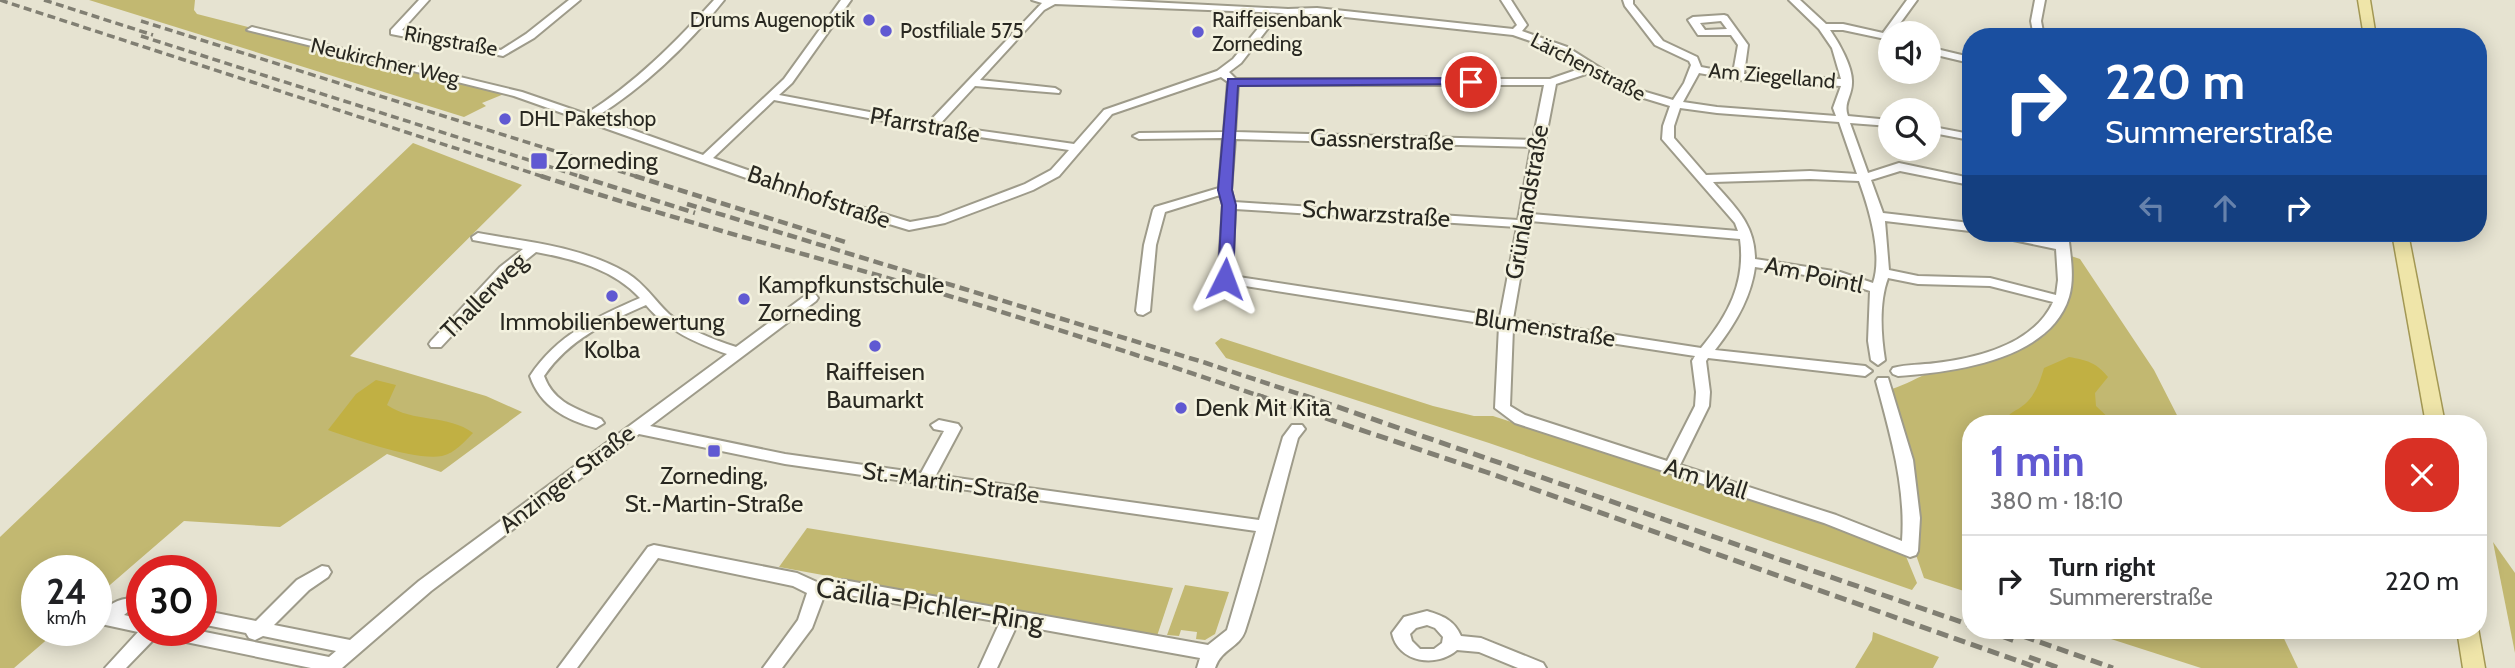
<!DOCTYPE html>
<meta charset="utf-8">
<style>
body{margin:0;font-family:Cabin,sans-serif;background:#f6f6f6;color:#202124;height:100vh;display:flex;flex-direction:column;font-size:26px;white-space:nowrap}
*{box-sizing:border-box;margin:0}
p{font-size:23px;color:#757577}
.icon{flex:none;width:38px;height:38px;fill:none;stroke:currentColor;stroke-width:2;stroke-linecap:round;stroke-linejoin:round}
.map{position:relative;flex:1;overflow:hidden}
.panel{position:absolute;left:1962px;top:415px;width:525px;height:224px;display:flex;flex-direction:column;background:#fff;border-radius:28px;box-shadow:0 4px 18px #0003}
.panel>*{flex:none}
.banner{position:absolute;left:1962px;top:28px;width:525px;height:214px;border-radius:28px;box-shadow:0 4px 18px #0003;background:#1a4fa0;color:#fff;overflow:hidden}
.buttons{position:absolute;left:1878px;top:21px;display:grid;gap:14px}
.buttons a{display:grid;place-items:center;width:63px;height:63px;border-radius:50%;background:#fff;box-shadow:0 4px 18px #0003;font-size:35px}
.speed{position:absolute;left:21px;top:555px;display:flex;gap:14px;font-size:35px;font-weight:700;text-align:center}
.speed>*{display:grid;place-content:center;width:91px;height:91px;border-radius:50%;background:#fff;box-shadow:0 4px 18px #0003;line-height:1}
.speed small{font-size:18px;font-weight:400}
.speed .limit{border:10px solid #d22;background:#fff;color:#111}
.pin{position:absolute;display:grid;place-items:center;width:60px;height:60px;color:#fff;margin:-30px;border:4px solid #fff;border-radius:50%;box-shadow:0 2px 7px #0007}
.me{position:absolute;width:77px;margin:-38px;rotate:3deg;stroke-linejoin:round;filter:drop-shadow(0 0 5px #0008)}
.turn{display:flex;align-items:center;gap:24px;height:147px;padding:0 28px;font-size:32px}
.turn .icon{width:91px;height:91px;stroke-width:2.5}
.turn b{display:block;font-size:49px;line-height:60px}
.lanes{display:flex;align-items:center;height:66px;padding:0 28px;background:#0003;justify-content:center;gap:35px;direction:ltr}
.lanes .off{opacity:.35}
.round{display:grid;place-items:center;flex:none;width:74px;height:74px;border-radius:28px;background:#f6f6f6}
.head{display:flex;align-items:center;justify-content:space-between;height:119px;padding:0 28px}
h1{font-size:42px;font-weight:700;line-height:52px;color:#6059d2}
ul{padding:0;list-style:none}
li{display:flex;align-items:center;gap:21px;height:91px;padding:0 28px;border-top:2px solid #e0e0e0}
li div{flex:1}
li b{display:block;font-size:26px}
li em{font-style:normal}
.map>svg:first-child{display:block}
.green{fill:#c2b871}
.water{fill:#c1b043}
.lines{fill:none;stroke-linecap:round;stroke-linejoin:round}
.minor-casing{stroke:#9e9b8a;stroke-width:4}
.major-casing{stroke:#a39854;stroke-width:3}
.minor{fill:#fff;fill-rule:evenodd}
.major{fill:#efe5a9;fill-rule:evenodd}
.rail-far2{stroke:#817f73;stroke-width:3.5;stroke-dasharray:8 4.5;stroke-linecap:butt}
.rail-far1{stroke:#817f73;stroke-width:4.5;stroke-dasharray:10 5;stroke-linecap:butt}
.rail{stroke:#817f73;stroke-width:5;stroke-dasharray:12 6;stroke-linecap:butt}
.route{fill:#6059d2;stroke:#3e3a88;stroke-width:2}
.poi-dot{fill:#6059d2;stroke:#f3f1de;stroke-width:2.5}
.labels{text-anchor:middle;stroke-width:5;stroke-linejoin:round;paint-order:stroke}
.far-poi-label{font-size:21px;fill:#292821;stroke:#f3f1de;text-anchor:start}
.far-street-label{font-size:21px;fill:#292821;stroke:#f3f1de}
.street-label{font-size:24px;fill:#292821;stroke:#f3f1de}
.poi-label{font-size:24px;fill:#292821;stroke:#f3f1de;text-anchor:start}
.near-street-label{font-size:28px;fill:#292821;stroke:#f3f1de}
</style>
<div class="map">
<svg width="2515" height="668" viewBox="0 0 2515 668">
<rect width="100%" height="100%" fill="#e6e3d1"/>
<g class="green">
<path d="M89,0h106l-1,10 3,4 51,13 2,5 254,62 -22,9 4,3 -22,11z"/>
<path d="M413,143l109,42 -172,171 136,40 36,16 -81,60 -54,-18 -107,73 -96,-6 -88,76v-27h-59v60h21l-44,38h-14v-131z"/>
<path d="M2068,255l12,4 74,111 27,53 -211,1v169l-46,-15 -9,-26 -5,-91 -18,-72c13,-4 26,-12 39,-17 37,-14 113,-13 129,-58 7,-18 7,-39 8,-59z"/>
<path d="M1221,338l212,68 41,10h19l338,110 74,28 12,29 -5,7 -423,-147 -263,-85 -11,-15z"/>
<path d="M807,528l366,60 -16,48 -378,-69z"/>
<path d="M2493,542l22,31v80z"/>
<path d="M1185,585l44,7 -14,42 -10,6 -9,-1 1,-7 -16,-2 -2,6 -12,-1z"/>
<path d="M2083,630h197l18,38h-97z"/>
<path d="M1873,632l66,25 -6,11h-78l17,-28z"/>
</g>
<g class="water">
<path d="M2069,357c18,3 28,6 39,20l-13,16 1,13 18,17h-110c5,-12 12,-11 21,-19 11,-10 15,-23 19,-36z"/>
<path d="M376,380l20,5 -9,20c26,18 61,9 86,28 -9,9 -18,20 -31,23 -26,5 -88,-17 -114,-26l28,-36z"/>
</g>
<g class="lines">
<g class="minor-casing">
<g id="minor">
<path d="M419,0h10l-27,30 99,20 25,-16 43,-34h11l-46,38 -31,18 -112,-22v-4z"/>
<path d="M714,0h10c-36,45 -80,87 -128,117l107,38 81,-76 57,-79h10l-59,83 -13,12 149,28 114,-120 -10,-3h77l179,9 29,-1 196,21 4,-4 -16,-25h10l16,25 -5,6 45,16 65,41 41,12 11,-17 7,-18 -2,-4 -34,-16 -30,-39 -2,-6h10v4l30,37 34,16 4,10 32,6 5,-28 -7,-10h-33l-10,-15 5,-3 31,-2 3,1 21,29 -4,29 97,5 -9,-31 -13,-19 -30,-29h11l26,24h17l40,9 24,-33h10l-24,33h-3v7l-47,-10h-13c9,13 23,37 22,53 0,13 -9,20 -4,33l42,4v6l-40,-3 18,50 31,-10 71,15v7l-70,-14 -29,9 12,33 87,10v8l-85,-10 4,49 29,6 72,2 66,17 2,-15 -2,-31 -57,-12 -6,-4h23l40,8v-8h12c2,20 7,44 1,64 -19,63 -116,75 -171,79l-5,-2 -2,-3 2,-3c14,-4 29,-3 43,-5 42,-5 98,-19 117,-61l-63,-16 -72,-2 -30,-6c-9,24 -7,57 -3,82l-7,5 -7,-5 -3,-19 2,-50 -33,-11 -82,-13c-4,31 -21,59 -40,83l150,16 7,5 -7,5 -157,-18 -2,3 4,31 -1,14 -29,59 156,50 66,26c4,-55 -12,-107 -26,-160l2,-3h10l25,82 7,58 -2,33 -2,4 -6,2 -86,-34 -309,-100 -20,-15 4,-82 -279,-44 -2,-3 5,-74 -3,-10 -55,17 -9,33 -6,66 -7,4 -5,-1 -2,-3 8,-66 9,-35 2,-3 64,-19 4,-50 -84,1 -6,-3 6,-3 85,-1 4,-50 -7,-5 -109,37 -53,62 -26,14 -88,33 -36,7 -112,-34 -283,-100 -267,-66 5,-3 270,65 64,22c49,-31 89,-71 128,-114zM1055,4l227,9 4,2 31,-1 196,21 46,16 26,16 -35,12h-314l-7,-7 12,-9 34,-44 2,-2 -5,-3 -3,1 -36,44 -16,12 -113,39 -30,34 -135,-19 36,-39 84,7 1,-2 -5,-3 -75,-8 64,-70zM1721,21l6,8 -22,1 -5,-7zM1592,72l32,20 46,14 -7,20 -1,13 73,84 3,8 -207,-17 25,-130zM1699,73l39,7 103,6 -8,22 3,8 -119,-9 -34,-5zM1238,85h306l-11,55 -298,-8zM774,100l157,30 138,20 -18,20 -26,14 -87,33 -28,5 -105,-32 -92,-32zM1680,108l37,5 122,9 18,52 -47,-3 -104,4 -32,-37v-12zM1235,139l296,8 -13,73 -284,-18 -3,-12zM1810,179l49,2c10,27 24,74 14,102l-33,-11 -85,-13c0,-35 -20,-52 -42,-77zM1235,209l282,18 -17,90 -268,-41zM1530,221l210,18c6,43 -12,77 -39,109l-188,-29zM1513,328l182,28 -3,5 4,31 -1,14 -28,55 -142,-46 -15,-9z"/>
<path d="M2035,0h10l-4,21 3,16h-10l-3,-16z"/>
<path d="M1928,47l42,10v6l-42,-10z"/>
<path d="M1928,126l42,8v6l-42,-8z"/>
<path d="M478,233c49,9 105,14 149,40 18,11 28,28 42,41 19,16 43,25 67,33l70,-52h10l2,3 -2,3 -166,125 135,28 136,19 23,-42 -10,-2 -3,-4 8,-5 19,4 3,4 -25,47 323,45 24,-83 9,-12h10l3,4 -7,9c-18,65 -32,129 -53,193 -6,17 -23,17 -30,37h-18l3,-10 -183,-33 -20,43h-18l21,-46 -157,-28 -19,2 -12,32 -30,40h-19l35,-48 9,-27 -14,-7 -135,-28 -81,110h-19l90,-121 6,-2 143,28 22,10 24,-3 365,65 19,-15 29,-99 -471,-67 -146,-30 -208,157 -89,77h-31l-154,-32 -31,32h-21l33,-36 -37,-8 -3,-5c10,-17 25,-23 44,-20v14l-12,-3 -6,5 18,4v11h53l134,27 7,-6 -73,-15 -8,4 -6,-2 -3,-5 -45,-9v-14l55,11 41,-41 25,-14 6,1 3,5 -3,5 -19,13 -35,35 76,15 69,-59 308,-227c-31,-11 -59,-23 -81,-49 -39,17 -77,34 -102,71 10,27 33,33 57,43l3,4 -8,5c-30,-8 -56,-22 -66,-52 27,-41 66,-59 110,-78 -27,-29 -66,-39 -104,-46l-26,21 -69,74h-10l-2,-3 2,-3 69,-74 23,-18 -50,-9 -1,-3z"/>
<path d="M1427,611c16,5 27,9 34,25l20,2 62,25 3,5h-28l-39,-16 -22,-2c-20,18 -59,13 -65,-17l12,-16zM1427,625l8,3 8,9 -1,6 -8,6h-14l-8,-8 -2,-7 6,-6z"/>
</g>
</g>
<g class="major-casing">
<g id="major">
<path d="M2358,0h12l6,37h-12z"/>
<path d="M2392,233h16l37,191h-19z"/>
<path d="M2478,628l7,40h-22l-6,-38h21z"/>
</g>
</g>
<use href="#minor" class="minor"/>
<use href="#major" class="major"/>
<g class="rail-far2">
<path d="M0,0l547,178"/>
<path d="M44,0l109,35"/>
<path d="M141,21l500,157"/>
<path d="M141,36l444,142"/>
</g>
<g class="rail-far1">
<path d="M541,176c128,42 258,76 388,114 112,33 223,70 334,107"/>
<path d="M579,176l116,37"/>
<path d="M635,176l210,66"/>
<path d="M687,204l519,159 102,34"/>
</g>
<g class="rail">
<path d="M1257,395l229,77 552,196"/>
<path d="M1303,395l667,230"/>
<path d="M1985,630l30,11"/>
<path d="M2006,630l107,38"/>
<path d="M2029,657l30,11"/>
</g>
</g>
<path class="route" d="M1471,78l4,1v5l-237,2 -6,104 4,15 -3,74 -2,3h-11l-2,-3 4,-74 -4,-15 10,-111z"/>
<g class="poi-dot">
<circle cx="869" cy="20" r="7"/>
<circle cx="886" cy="31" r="7"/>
<circle cx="1198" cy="32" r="7"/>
<circle cx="505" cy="119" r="7"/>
<rect x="530" y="152" width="18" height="18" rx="3.5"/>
<circle cx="612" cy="296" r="7"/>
<circle cx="744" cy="299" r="7"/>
<circle cx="875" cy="346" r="7"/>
<circle cx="1181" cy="408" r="7"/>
<rect x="707" y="444" width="14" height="14" rx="3.5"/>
</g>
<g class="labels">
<g class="far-poi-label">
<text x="855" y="27" text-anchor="end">Drums Augenoptik</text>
<text x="1212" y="27">Raiffeisenbank<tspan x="1212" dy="24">Zorneding</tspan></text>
<text x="900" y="38">Postfiliale 575</text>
<text x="519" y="126">DHL Paketshop</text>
</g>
<g class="far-street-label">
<text transform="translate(451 41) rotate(10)" y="7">Ringstraße</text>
<text transform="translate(385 62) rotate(13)" y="7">Neukirchner Weg</text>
<text transform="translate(1588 67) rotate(27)" y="7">Lärchenstraße</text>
<text transform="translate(1772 76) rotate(5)" y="7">Am Ziegelland</text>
</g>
<g class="street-label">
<text transform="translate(925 125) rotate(10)" y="8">Pfarrstraße</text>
<text transform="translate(1382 140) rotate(2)" y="8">Gassnerstraße</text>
<text transform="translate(819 197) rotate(19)" y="8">Bahnhofstraße</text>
<text transform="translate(1527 202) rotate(-80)" y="8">Grünlandstraße</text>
<text transform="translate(1376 214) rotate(4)" y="8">Schwarzstraße</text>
<text transform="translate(1814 275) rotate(12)" y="8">Am Pointl</text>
<text transform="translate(484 296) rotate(-45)" y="8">Thallerweg</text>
<text transform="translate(1545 328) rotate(9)" y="8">Blumenstraße</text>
<text transform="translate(567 479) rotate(-37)" y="8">Anzinger Straße</text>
<text transform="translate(1706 479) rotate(18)" y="8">Am Wall</text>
<text transform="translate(951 483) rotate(8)" y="8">St.-Martin-Straße</text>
</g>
<g class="poi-label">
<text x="555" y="169">Zorneding</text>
<text x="758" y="293">Kampfkunstschule<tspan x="758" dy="28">Zorneding</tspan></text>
<text x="612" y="330" text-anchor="middle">Immobilienbewertung<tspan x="612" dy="28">Kolba</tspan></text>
<text x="875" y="380" text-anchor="middle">Raiffeisen<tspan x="875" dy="28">Baumarkt</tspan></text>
<text x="1195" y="416">Denk Mit Kita</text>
<text x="714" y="484" text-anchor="middle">Zorneding,<tspan x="714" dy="28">St.-Martin-Straße</tspan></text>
</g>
<g class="near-street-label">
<text transform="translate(930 604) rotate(9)" y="10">Cäcilia-Pichler-Ring</text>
</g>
</g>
</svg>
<div class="buttons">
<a><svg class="icon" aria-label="sound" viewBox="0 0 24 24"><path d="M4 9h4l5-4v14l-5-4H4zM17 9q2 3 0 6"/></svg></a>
<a><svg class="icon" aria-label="search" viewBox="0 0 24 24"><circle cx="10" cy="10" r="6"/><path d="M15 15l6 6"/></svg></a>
</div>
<div class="speed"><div>24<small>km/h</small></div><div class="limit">30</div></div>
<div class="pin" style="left:1471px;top:82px;background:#d93025"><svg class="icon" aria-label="arrive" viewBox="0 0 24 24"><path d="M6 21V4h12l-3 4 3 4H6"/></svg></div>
<svg class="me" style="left:1225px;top:279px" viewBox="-20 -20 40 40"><path d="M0-17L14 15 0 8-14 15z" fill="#6059d2" stroke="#fff" stroke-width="4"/></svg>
<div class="banner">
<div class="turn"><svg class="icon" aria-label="right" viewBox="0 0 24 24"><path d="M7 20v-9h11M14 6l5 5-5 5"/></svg><div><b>220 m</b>Summererstraße</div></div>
<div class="lanes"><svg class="icon off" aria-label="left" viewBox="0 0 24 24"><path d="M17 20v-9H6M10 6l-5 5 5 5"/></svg><svg class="icon off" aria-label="ahead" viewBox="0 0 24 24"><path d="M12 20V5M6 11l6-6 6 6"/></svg><svg class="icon" aria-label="right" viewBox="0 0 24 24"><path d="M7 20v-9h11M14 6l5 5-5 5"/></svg></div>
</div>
<section class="panel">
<div class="head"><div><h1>1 min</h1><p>380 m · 18:10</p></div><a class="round" style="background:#d93025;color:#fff"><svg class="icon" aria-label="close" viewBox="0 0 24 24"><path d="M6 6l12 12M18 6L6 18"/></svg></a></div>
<ul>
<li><svg class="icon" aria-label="right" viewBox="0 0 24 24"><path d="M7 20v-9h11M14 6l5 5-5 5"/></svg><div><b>Turn right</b><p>Summererstraße</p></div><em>220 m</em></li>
</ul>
</section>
</div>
